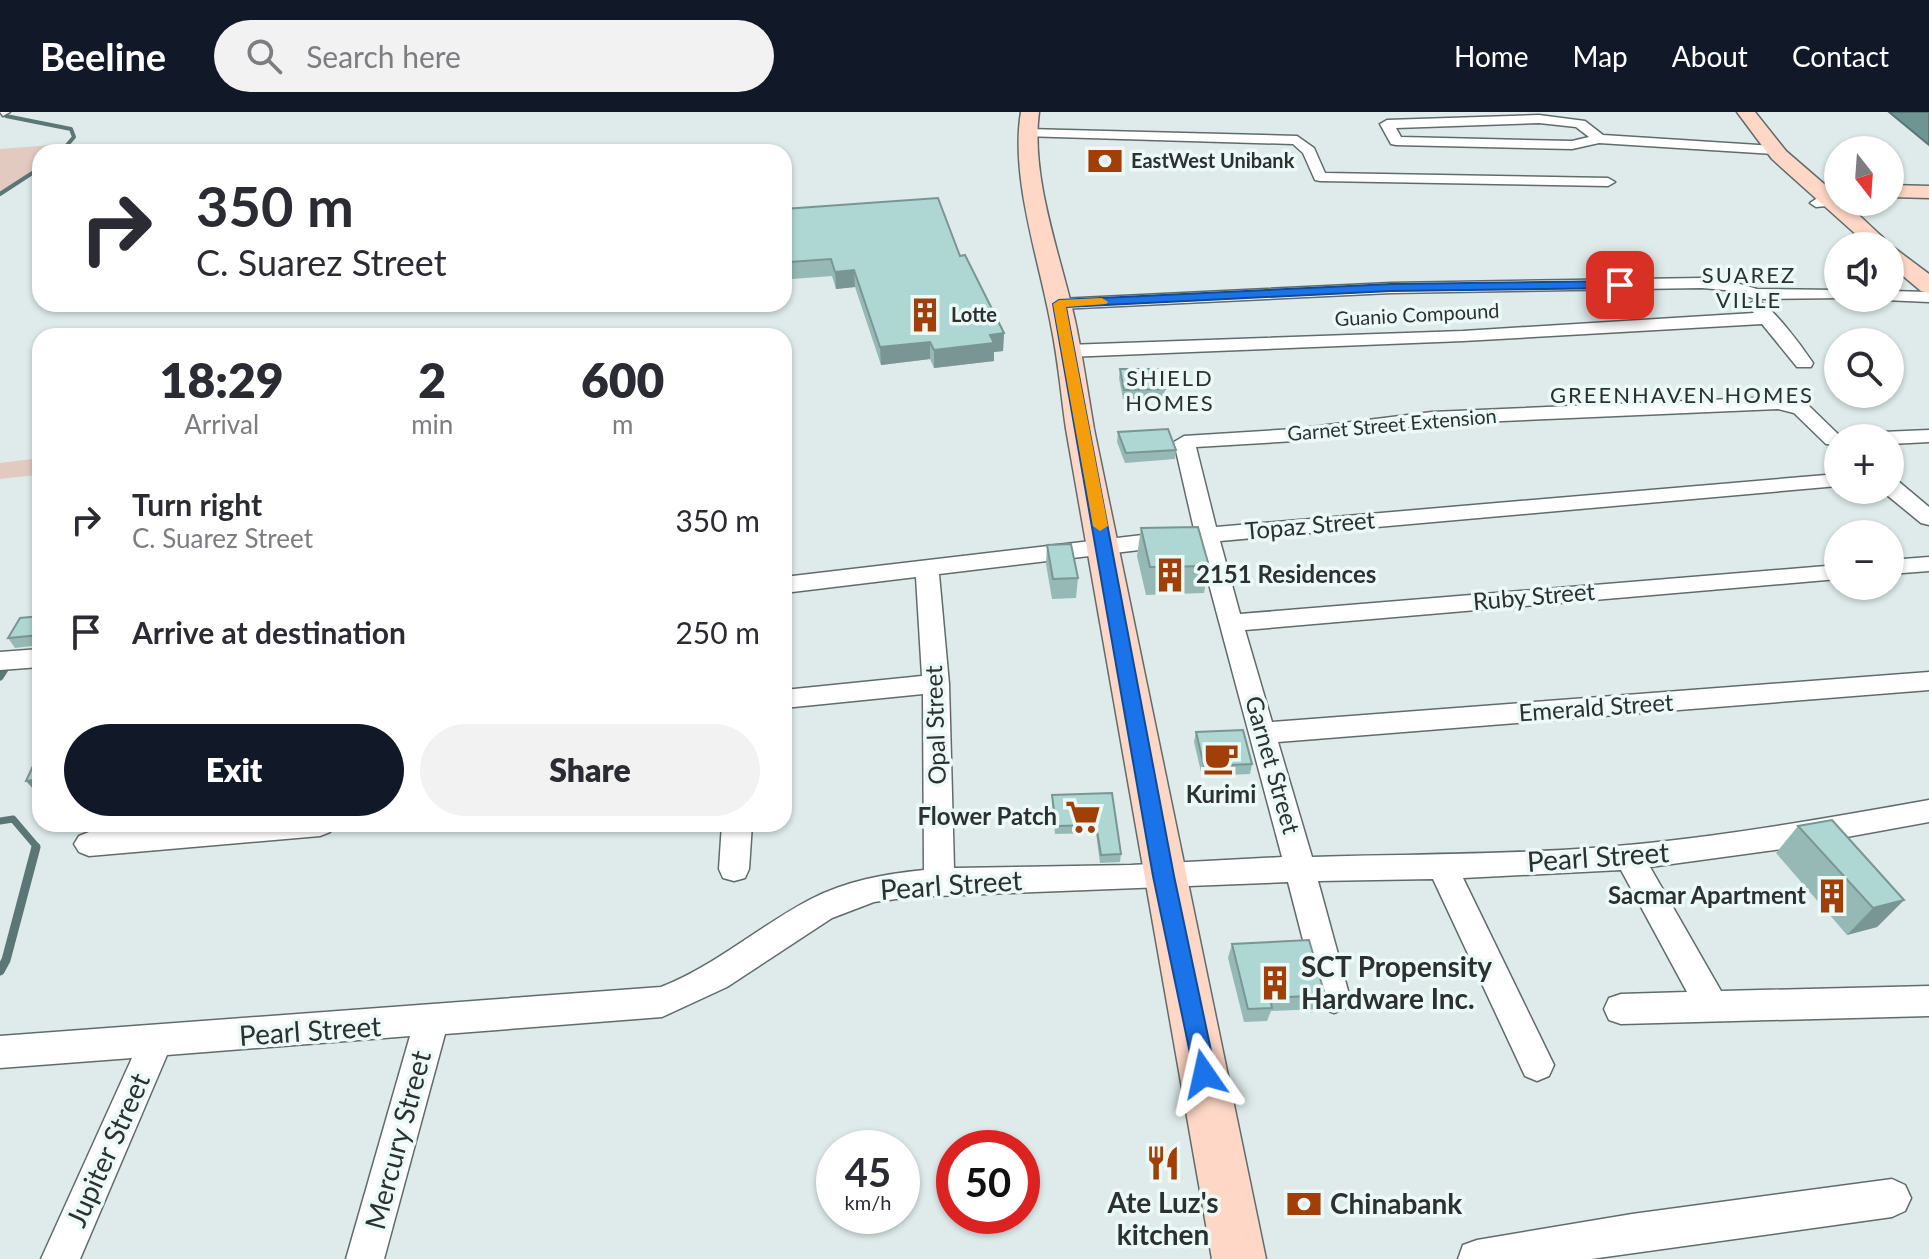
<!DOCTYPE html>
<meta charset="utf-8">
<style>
body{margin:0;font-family:Lato,sans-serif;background:#f2f2f3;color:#2b2b33;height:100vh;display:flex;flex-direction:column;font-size:30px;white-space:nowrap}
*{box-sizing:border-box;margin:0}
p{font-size:26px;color:#7c7c81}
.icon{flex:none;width:44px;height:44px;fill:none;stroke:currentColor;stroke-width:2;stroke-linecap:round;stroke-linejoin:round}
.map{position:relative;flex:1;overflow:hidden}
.drawer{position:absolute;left:32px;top:216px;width:760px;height:504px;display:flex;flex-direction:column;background:#fff;border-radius:24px;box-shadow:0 2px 6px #0004}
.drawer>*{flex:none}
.hud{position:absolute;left:32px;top:32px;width:760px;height:168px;border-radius:24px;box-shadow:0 2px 6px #0004;background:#fff;color:#2b2b33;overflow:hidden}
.needle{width:52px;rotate:163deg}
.buttons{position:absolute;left:1824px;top:24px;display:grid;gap:16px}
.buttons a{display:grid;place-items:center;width:80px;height:80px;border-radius:50%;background:#fff;box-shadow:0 2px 6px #0004;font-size:40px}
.speed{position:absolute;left:816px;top:1018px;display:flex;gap:16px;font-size:40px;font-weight:700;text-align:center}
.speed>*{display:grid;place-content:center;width:104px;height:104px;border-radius:50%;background:#fff;box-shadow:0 2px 6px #0004;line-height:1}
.speed small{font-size:20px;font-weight:400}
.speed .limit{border:12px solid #d22;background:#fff;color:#111}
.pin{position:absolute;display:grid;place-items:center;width:68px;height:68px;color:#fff;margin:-34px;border-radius:16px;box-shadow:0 4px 12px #0006}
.me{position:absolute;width:88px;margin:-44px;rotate:349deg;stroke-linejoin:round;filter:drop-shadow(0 0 6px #0008)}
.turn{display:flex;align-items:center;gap:28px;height:168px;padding:0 32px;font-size:36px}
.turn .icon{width:104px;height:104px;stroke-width:2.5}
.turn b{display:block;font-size:56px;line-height:68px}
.eta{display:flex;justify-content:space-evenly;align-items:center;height:136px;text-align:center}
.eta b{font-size:48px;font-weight:800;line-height:56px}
.button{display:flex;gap:16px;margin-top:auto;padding:16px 32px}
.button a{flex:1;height:92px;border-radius:48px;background:#111827;color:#fff;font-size:32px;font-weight:800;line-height:92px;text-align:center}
.button a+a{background:#f2f2f3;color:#2b2b33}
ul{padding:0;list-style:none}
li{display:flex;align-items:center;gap:24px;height:112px;padding:0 32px}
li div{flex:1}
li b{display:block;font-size:30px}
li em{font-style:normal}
header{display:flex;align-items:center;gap:48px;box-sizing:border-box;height:112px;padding:0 40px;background:#111827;color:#fff}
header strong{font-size:38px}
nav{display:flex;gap:44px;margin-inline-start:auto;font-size:28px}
.search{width:560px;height:72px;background:#f2f2f3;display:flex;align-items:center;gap:20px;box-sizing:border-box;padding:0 28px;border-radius:44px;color:#7c7c81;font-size:30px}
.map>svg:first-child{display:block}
.green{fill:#e2cac1}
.water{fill:#6e9592;stroke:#5a7775;stroke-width:2}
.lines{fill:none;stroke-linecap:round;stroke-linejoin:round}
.stream-far2{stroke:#5a7775;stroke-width:4}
.stream-far1{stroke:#5a7775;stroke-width:7}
.stream{stroke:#5a7775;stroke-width:9}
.pedestrian-casing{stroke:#606c6b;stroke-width:3}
.minor-casing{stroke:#606c6b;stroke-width:3}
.secondary-casing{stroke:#606c6b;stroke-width:3}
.pedestrian{fill:#fff;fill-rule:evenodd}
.minor{fill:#fff;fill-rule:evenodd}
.secondary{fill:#fed7c6;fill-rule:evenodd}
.wall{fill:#96b9b5}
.shaded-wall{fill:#7a9694}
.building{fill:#aed7d3;stroke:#7a9694;stroke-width:2}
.route{fill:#1a73e8;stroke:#114b97;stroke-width:2}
.slow{fill:#f59e0b}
.labels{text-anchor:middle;stroke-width:7;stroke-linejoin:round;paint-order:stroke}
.far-poi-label{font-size:20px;font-weight:bold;fill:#2c3130;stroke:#ebf9f7;text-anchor:start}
.far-street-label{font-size:20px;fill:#2c3130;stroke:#ebf9f7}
.far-neighbourhood-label{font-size:22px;letter-spacing:2px;fill:#2c3130;stroke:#ebf9f7}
.street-label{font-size:24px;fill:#2c3130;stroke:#ebf9f7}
.poi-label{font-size:24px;font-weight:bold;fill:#2c3130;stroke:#ebf9f7;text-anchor:end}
.near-street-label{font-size:28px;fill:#2c3130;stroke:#ebf9f7}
.near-poi-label{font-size:28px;font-weight:bold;fill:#2c3130;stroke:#ebf9f7;text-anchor:start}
</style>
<header>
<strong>Beeline</strong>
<div class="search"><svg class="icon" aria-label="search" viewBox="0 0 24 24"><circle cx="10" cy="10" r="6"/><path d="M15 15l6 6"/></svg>Search here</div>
<nav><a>Home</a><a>Map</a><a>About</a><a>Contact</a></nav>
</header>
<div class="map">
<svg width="1929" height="1147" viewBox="0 0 1929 1147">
<rect width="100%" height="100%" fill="#deebea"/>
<g class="green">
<path d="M65,32l-10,8h-15v12l-40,31v-46z"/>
<path d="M40,346l-4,17 -36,4v-16z"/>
</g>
<path class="water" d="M1889,0h40v33z"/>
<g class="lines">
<g class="stream-far2">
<path d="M6,4l65,13 3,8 -13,15"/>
<path d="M0,82l40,-26"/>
</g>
<g class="stream-far1">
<path d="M0,565l7,-11"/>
<path d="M0,709l13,-2 23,27 -1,3"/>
</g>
<path class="stream" d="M0,859l6,-11 30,-113"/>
<g class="pedestrian-casing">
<path id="pedestrian" d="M1833,87l6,4 -2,2 -21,2 -6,-4 6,-4z"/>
</g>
<g class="minor-casing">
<g id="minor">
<path d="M0,0h10l-7,4z"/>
<path d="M1539,3l46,6 18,14 171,11 7,4 -7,4 -175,-11 -27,6 -176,-4 -5,-1 -11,-20 7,-4zM1539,11l37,4 13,10 -17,4 -171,-4 -5,-9z"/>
<path d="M1027,17l270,7 17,12 11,25 283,5 7,4 -7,4 -288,-5 -5,-1 -12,-27 -10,-9 -271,-8 -2,-3z"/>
<path d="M1702,166l24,2 31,9 81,1v8h7l-89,1 -31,-9 -23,-2 -311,5 -332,16 -9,-5 9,-5 332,-16z"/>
<path d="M1890,179l39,1v10l-45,-2 6,-2z"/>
<path d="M1756,188c15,4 47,48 57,63l-2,4h-14l-35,-43 -299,17 -396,16 -9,-6 9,-6 396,-14 291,-18 -7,-8z"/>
<path d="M1778,285l30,8 32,31 -2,9 -12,-1 -32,-31 -16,-4 -346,15 -137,17 -99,6 20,80 622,-53v12l-618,55 20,73 598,-49v14l-593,51 27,92 657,-50v18l-651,52 34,115c93,-3 186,-2 280,-9 113,-8 225,-28 337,-48v22l-148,27 -131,18 71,124 208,-5v30l-308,8 -12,-4 -5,-11 5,-11 12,-4 66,-2 -66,-122 -158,8 91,187 -5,11 -12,5 -12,-5 -92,-197 -115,2 32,117 -4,10 -12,5 -12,-5 -4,-10 -30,-116 -377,15 -37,5 -42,16 -105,69 -65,30 -217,17 -61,225h-38l64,-223 -243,19 -87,204h-39l91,-201 -132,10v-32l661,-49c54,-21 98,-61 150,-88 35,-18 73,-25 113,-29l-1,-176 -139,14v-18l138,-14 -6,-99 -132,16v-16l410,-48 -20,-87 10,-6 111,-7 137,-17zM1198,431l84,314 -151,8 -177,3 -5,-184 -10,-110z"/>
<path d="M1929,318v12l-39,2v-6h-18l10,-6z"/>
<path d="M1890,368l8,1 31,26v18l-8,-2 -39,-32 8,-1z"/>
<path d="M1929,445v14l-39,3v-14z"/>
<path d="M40,537v18l-40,3v-18z"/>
<path d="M185,712h150l-5,8 -10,4 -231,20 -10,-4 -5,-8 5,-8 10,-4z"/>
<path d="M722,712h30l-3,45 -4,9 -11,3 -11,-3 -4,-9z"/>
<path d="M1892,1067l13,6 6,13 -6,13 -13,6 -301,42h-133l5,-14 14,-5 155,-26z"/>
</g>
</g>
<g class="secondary-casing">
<g id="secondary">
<path d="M1021,0h18c-9,67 23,147 37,213 7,34 12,69 18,104l172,830h-54l-146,-830c-5,-35 -8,-70 -15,-104 -12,-66 -41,-147 -30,-213z"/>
<path d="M1737,0h18l31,39 52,45v6h7l48,45 36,27v19l-8,-2 -31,-26v-19h-21l-97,-87z"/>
<path d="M1890,73l39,1v12l-39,-1z"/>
</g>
</g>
<use href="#pedestrian" class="pedestrian"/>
<use href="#minor" class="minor"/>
<use href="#secondary" class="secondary"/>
</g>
<g class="wall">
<path d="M784,97l176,47 44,77 -1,18 -9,1v9l-60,7 -4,-9 -49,6 -26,-78 -19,2 -4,-13 -40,3 -8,-54z"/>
<path d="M1120,257l45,20 -1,10h-41l-4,-21z"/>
<path d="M1118,320l58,18 -1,9 -50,4 -8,-21z"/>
<path d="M1141,416l68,38 -5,27 -58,2 -9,-39z"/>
<path d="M1047,433l31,33 -2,20 -24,1 -6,-35z"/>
<path d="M40,504v29l-25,3 -7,-10z"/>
<path d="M1196,620l56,32 -2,10 -48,2 -8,-34z"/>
<path d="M1112,681l9,61 -1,8 -20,1 -4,-30 -41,1 -3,-31v-8z"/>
<path d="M1798,714l106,74 -27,27 -30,8 -71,-82z"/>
<path d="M1232,832l93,51 -6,14 -48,2 -4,10 -23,1 -16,-64z"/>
</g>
<g class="shaded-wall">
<path d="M854,158l1,17 -19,2 -1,-17z"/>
<path d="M1004,221l-1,18 -9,1v9l-60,7v-18l56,-15z"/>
<path d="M930,230v17l-49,6 -1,-18z"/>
<path d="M40,667v11l-5,1 -9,-10z"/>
<path d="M1904,788l-27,27 -30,8 26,-27z"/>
</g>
<g class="building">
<path d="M938,86l22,58 5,-1 39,78 -14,2 4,8 -60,7 -4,-8 -50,5 -26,-77 -19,2 -4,-13 -41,3 -6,-41v-12z"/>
<path d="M1120,257h40l5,20 -41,1z"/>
<path d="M1168,317l8,21 -50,3 -8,-21z"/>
<path d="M1198,415l11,39 -59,1 -9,-39z"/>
<path d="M1071,432l7,34 -25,1 -6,-34z"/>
<path d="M40,504v19l-32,3 12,-20z"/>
<path d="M1243,618l9,34 -48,2 -8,-34z"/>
<path d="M40,639v28l-14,2z"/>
<path d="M1112,681l9,61 -20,1 -5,-30 -40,1 -4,-31z"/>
<path d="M1832,708l72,80 -31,8 -75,-82z"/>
<path d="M1309,828l16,55 -55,3 2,10 -24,1 -16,-65z"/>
</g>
<path class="route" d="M1620,169l4,1v6l-233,3 -325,16 108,569 42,198 -3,8 -9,3 -8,-3 -43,-206 -100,-572 6,-4 332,-16z"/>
<path class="slow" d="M1102,186l6,4 -2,2 -40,3 42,219 -8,5 -7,-5 -40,-222 6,-4z"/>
<defs>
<g id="bank-bare" transform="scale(2.76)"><path d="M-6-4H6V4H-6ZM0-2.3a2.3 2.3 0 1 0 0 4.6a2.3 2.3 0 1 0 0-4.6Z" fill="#a23f06" stroke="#ebf9f7" stroke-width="2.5" paint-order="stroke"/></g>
<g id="building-bare" transform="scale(2.76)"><path d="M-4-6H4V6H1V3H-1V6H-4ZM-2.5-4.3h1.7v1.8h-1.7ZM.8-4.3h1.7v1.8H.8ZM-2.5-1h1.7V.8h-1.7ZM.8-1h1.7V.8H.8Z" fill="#a23f06" stroke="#ebf9f7" stroke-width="2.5" paint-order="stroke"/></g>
<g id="cafe-bare" transform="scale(2.76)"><path d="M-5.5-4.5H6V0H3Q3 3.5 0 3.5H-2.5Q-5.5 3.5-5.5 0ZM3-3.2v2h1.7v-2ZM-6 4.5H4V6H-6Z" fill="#a23f06" stroke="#ebf9f7" stroke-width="2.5" paint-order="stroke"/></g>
<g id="supermarket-bare" transform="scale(2.76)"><path d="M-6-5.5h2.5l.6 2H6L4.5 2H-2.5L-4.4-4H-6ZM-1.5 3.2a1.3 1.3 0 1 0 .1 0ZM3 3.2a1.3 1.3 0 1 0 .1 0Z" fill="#a23f06" stroke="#ebf9f7" stroke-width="2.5" paint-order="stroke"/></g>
<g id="restaurant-bare" transform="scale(2.76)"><path d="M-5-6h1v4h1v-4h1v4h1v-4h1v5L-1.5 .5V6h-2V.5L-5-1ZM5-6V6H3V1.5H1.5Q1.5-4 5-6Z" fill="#a23f06" stroke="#ebf9f7" stroke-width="2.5" paint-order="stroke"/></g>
</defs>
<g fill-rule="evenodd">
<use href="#bank-bare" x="1105" y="49"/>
<use href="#building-bare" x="925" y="203"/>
<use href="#building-bare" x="1170" y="463"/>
<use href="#cafe-bare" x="1221" y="646"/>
<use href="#supermarket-bare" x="1083" y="705"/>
<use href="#building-bare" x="1832" y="784"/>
<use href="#building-bare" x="1275" y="871"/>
<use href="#restaurant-bare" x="1163" y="1051"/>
<use href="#bank-bare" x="1304" y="1092"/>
</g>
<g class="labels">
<g class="far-poi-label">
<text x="1131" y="56">EastWest Unibank</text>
<text x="951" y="210">Lotte</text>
</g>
<g class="far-street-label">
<text transform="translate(1417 203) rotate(-3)" y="7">Guanio Compound</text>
<text transform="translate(1392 313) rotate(-5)" y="7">Garnet Street Extension</text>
</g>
<g class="far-neighbourhood-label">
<text x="1749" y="171">SUAREZ<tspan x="1749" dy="25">VILLE</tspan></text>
<text x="1170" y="274">SHIELD<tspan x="1170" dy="25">HOMES</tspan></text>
<text x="1682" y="291">GREENHAVEN HOMES</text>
</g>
<g class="street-label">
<text transform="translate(1310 414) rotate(-5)" y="8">Topaz Street</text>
<text transform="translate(1534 485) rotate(-5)" y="8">Ruby Street</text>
<text transform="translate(1596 596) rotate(-4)" y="8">Emerald Street</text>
<text transform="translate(936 613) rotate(-92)" y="8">Opal Street</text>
<text transform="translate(1272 653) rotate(74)" y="8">Garnet Street</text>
</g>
<g class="poi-label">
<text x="1196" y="471" text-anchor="start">2151 Residences</text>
<text x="1221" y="691" text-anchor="middle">Kurimi</text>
<text x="1057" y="713">Flower Patch</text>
<text x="1806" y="792">Sacmar Apartment</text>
</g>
<g class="near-street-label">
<text transform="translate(1598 745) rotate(-4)" y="10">Pearl Street</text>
<text transform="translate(951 773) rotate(-4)" y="10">Pearl Street</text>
<text transform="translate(310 919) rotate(-4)" y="10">Pearl Street</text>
<text transform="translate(398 1028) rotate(-75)" y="10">Mercury Street</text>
<text transform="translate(108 1038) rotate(-66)" y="10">Jupiter Street</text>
</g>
<g class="near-poi-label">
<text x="1301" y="865">SCT Propensity<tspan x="1301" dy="32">Hardware Inc.</tspan></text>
<text x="1163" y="1101" text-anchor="middle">Ate Luz's<tspan x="1163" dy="32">kitchen</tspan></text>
<text x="1330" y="1102">Chinabank</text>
</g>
</g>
</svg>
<div class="buttons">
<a><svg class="needle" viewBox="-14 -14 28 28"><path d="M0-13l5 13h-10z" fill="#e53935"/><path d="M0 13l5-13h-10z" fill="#7c7c81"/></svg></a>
<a><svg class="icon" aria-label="sound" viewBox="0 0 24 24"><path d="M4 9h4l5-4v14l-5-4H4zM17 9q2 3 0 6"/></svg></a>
<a><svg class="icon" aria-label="search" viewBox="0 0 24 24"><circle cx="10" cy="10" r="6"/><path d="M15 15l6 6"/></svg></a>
<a>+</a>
<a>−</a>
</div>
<div class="speed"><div>45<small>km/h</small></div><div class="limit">50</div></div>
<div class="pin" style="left:1620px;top:173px;background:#d93025"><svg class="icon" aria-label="arrive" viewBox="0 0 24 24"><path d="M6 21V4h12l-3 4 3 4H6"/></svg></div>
<svg class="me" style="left:1204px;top:962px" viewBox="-20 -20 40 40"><path d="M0-17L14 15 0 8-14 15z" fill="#1a73e8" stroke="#fff" stroke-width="4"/></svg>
<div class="hud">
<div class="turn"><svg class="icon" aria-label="right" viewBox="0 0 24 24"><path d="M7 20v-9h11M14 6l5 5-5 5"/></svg><div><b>350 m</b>C. Suarez Street</div></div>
</div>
<section class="drawer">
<div class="eta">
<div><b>18:29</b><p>Arrival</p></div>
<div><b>2</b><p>min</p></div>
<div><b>600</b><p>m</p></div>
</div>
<ul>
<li><svg class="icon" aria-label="right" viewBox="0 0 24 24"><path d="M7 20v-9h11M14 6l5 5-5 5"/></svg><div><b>Turn right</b><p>C. Suarez Street</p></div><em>350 m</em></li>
<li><svg class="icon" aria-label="arrive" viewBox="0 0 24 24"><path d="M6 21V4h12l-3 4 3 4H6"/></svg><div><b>Arrive at destination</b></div><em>250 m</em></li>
</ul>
<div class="button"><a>Exit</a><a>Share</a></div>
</section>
</div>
